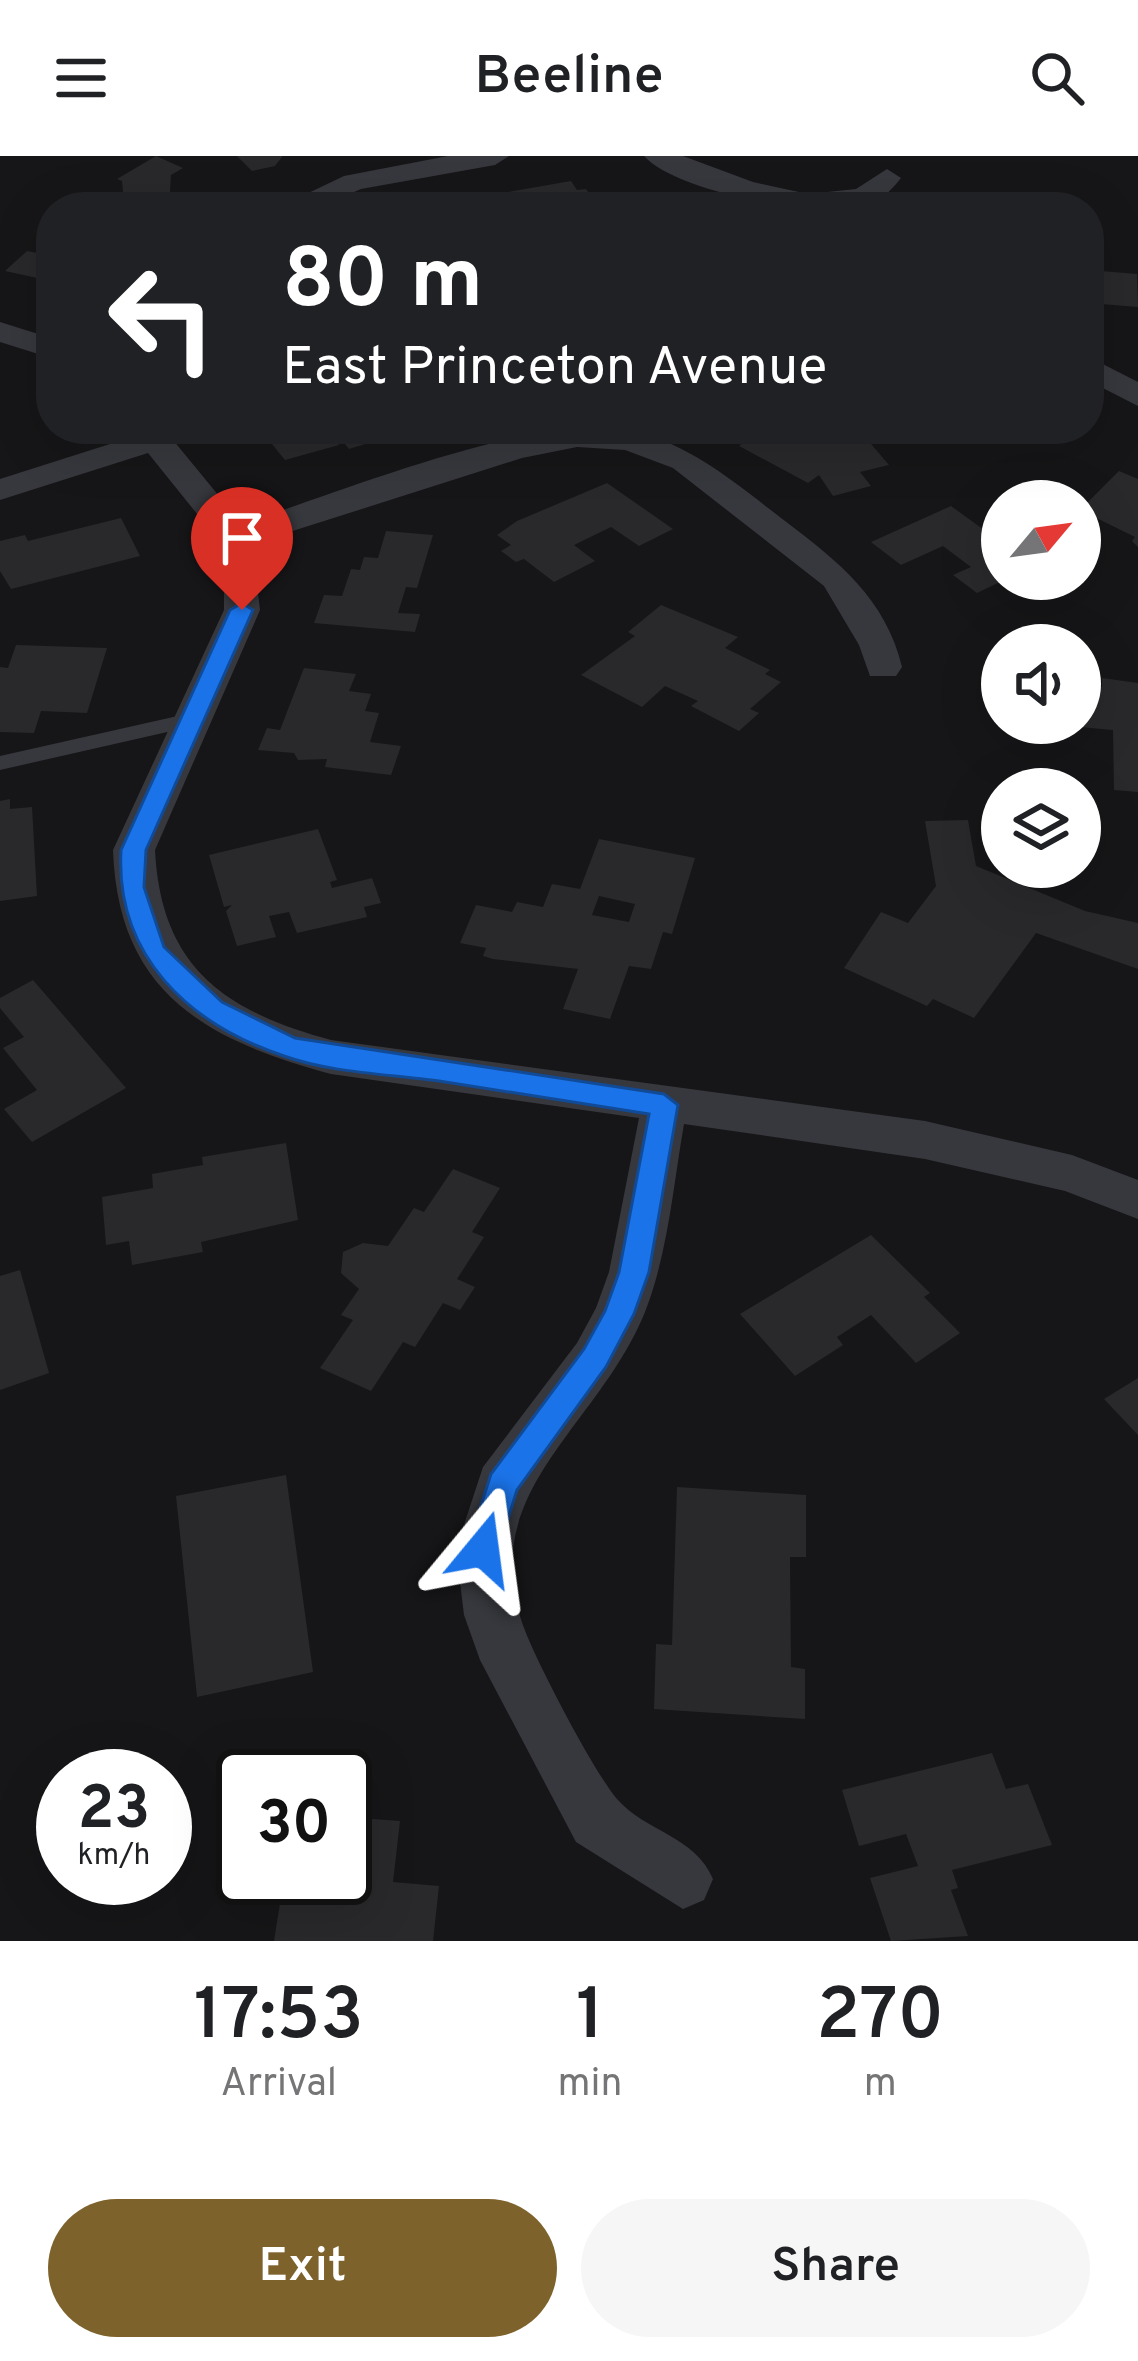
<!DOCTYPE html>
<style>
body{margin:0;font-family:Overpass,sans-serif;background:#f6f6f6;color:#202124;height:100vh;display:flex;flex-direction:column;font-size:45px;white-space:nowrap}
*{box-sizing:border-box;margin:0}
p{font-size:39px;color:#757577}
.icon{flex:none;width:66px;height:66px;fill:none;stroke:currentColor;stroke-width:2;stroke-linecap:round;stroke-linejoin:round}
.map{position:relative;height:1785px;overflow:hidden}
.sheet{display:flex;flex-direction:column;background:#fff;flex:1}
.sheet>*{flex:none}
.top-card{position:absolute;left:36px;top:36px;width:1068px;height:252px;border-radius:48px;box-shadow:0 12px 48px #0002;background:#202124;color:#fff;overflow:hidden}
.needle{width:78px;rotate:61deg}
.buttons{position:absolute;left:981px;top:324px;display:grid;gap:24px}
.buttons a{display:grid;place-items:center;width:120px;height:120px;border-radius:50%;background:#fff;box-shadow:0 12px 48px #0002;font-size:60px}
.speed{position:absolute;left:36px;top:1593px;display:flex;gap:24px;font-size:60px;font-weight:700;text-align:center}
.speed>*{display:grid;place-content:center;width:156px;height:156px;border-radius:50%;background:#fff;box-shadow:0 12px 48px #0002;line-height:1}
.speed small{font-size:30px;font-weight:400}
.speed .limit{border:6px solid #111;border-radius:18px;background:#fff;color:#111}
.pin{position:absolute;display:grid;place-items:center;width:102px;height:102px;color:#fff;margin:-123px -51px;border-radius:50% 50% 50% 0;rotate:-45deg;box-shadow:0 0 12px #0007}
.pin .icon{rotate:45deg}
.me{position:absolute;width:132px;margin:-66px;rotate:16deg;stroke-linejoin:round;filter:drop-shadow(0 0 9px #0008)}
.turn{display:flex;align-items:center;gap:42px;height:252px;padding:0 48px;font-size:54px}
.turn .icon{width:156px;height:156px;stroke-width:2.5}
.turn b{display:block;font-size:84px;line-height:102px}
.eta{display:flex;justify-content:space-evenly;align-items:center;height:204px;text-align:center}
.eta b{font-size:72px;font-weight:600;line-height:84px}
.action{display:flex;gap:24px;margin-top:auto;padding:24px 48px}
.action a{flex:1;height:138px;border-radius:72px;background:#7e622b;color:#fff;font-size:48px;font-weight:600;line-height:138px;text-align:center}
.action a+a{background:#f6f6f6;color:#202124}
header{display:flex;justify-content:space-between;align-items:center;height:156px;padding:0 48px;background:#fff;font-size:54px;font-weight:600}
.map>svg:first-child{display:block}
.building{fill:#29292c;fill-rule:evenodd}
.lines{fill:none;stroke-linecap:round;stroke-linejoin:round}
.lane{fill:#37383d;fill-rule:evenodd}
.street{fill:#37383d;fill-rule:evenodd}
.route{fill:#1a73e8;stroke:#114b97;stroke-width:3}
</style>
<header><svg class="icon" aria-label="menu" viewBox="0 0 24 24"><path d="M4 6h16M4 12h16M4 18h16"/></svg>Beeline<svg class="icon" aria-label="search" viewBox="0 0 24 24"><circle cx="10" cy="10" r="6"/><path d="M15 15l6 6"/></svg></header>
<div class="map">
<svg width="1138" height="1785" viewBox="0 0 1138 1785">
<rect width="100%" height="100%" fill="#161618"/>
<g class="building">
<path d="M156,0l27,12 -12,7 -2,32h-56l11,-6 -2,-20 -5,-2z"/>
<path d="M237,0h45v1l-7,9 -23,5z"/>
<path d="M571,25l6,9 9,-1 12,17 -131,1 -4,-7z"/>
<path d="M1020,36l11,15h-65l-6,-10z"/>
<path d="M51,86v39l-46,-10 22,-20 10,2z"/>
<path d="M1089,114l48,4 1,33 -49,-4z"/>
<path d="M277,273h62l-10,4 10,12 -54,15 -22,-27z"/>
<path d="M342,273h47l6,6 -46,14 -4,-5 8,-2z"/>
<path d="M761,273h43l43,14 19,-5 23,27 -29,7 11,14 -38,10 -14,-21 -11,8 -69,-37z"/>
<path d="M975,273h54l-26,15z"/>
<path d="M1119,315l19,8v68l-6,-6 3,-4 -55,-27z"/>
<path d="M607,327l66,46 -34,17 -28,-19 -37,18 21,16 -41,21 -30,-23 -8,3 -15,-11 10,-6 -14,-10 20,-14z"/>
<path d="M951,350l51,37v38l-25,12 -24,-18 18,-8 -28,-21 -42,19 -30,-23z"/>
<path d="M121,362l19,38 -129,33 -11,-18v-30l25,-6 3,6z"/>
<path d="M386,375l47,4 -16,53 -11,-1 -8,26 22,1 -5,18 -101,-9 10,-28 18,1 9,-27 9,1 4,-13 14,1z"/>
<path d="M661,449l77,32 -13,11 45,22 -5,4 16,8 -31,27 9,4 -20,18 -48,-25 7,-5 -33,-15 -23,21 -61,-32 54,-39 -7,-4z"/>
<path d="M16,489l91,3 -20,65 -46,-2 -7,22 -34,-1v-65l8,1z"/>
<path d="M304,512l52,6 -7,17 22,3 -6,17 14,2 -9,29 31,4 -10,29 -66,-8 2,-8 -29,1 -4,-7 -36,-3 9,-22 13,2z"/>
<path d="M1102,522l36,5v109l-24,-2 -1,-60 -33,-3v-44l22,4z"/>
<path d="M10,643v10l22,-2 5,89 -37,5v-100z"/>
<path d="M968,664l8,46 109,45 53,12v46l-102,-36 -62,85 -41,-19 -6,7 -83,-38 37,-56 27,11 28,-37 -11,-65z"/>
<path d="M318,673l19,51 -7,2 2,6 40,-10 9,25 -17,4 3,10 -70,16 -8,-21 -20,4 7,21 -39,9 -11,-35 6,-6 -8,2 -15,-52z"/>
<path d="M599,683l96,19 -23,76 -9,-2 -12,37 -22,-3 -19,53 -47,-10 15,-40 -85,-10 -10,-3 3,-8 -26,-5 16,-38 36,7 5,-10 26,5 9,-23 28,5zM599,740l36,8 -6,18 -37,-7z"/>
<path d="M33,824l93,108 -94,54 -28,-33 33,-19 -34,-42 21,-11 -24,-29v-10z"/>
<path d="M286,987l12,77 -97,22 2,10 -71,13 -3,-24 -23,4 -4,-48 51,-9 -1,-14 51,-9 -1,-8z"/>
<path d="M453,1013l47,19 -28,44 12,5 -27,42 18,8 -15,23 -17,-7 -28,44 -12,-5 -32,49 -51,-23 33,-48 -12,-5 18,-26 -18,-16 2,-21 20,-9 25,3 26,-38 10,4z"/>
<path d="M871,1079l59,58 -6,4 36,36 -44,30 -45,-48 -34,22 6,8 -48,31 -55,-62z"/>
<path d="M20,1114l29,103 -49,17v-114z"/>
<path d="M1138,1222v57l-34,-36z"/>
<path d="M286,1319l27,197 -116,25 -21,-201z"/>
<path d="M677,1331l129,8v62h-16l1,110 14,2v50l-151,-10 2,-65 16,1z"/>
<path d="M992,1597l14,36 22,-5 24,61 -100,25 6,18 -7,2 17,46 -77,5 -21,-63 48,-12 -12,-32 -47,12 -17,-56z"/>
<path d="M345,1661l55,4 -7,61 46,4 -6,55h-159l10,-63h61z"/>
</g>
<g class="lines">
<path class="lane" d="M191,557l7,2 3,5 -3,5 -198,45v-14z"/>
<g class="street">
<path d="M448,0h61l-14,9 -134,24 -42,18h-40l65,-31z"/>
<path d="M644,0h39l70,26 55,12 48,-5 31,-20 14,9c-7,9 -17,20 -29,24 -46,20 -196,-10 -228,-46z"/>
<path d="M0,166l51,16v20l-51,-16z"/>
<path d="M1089,201l49,25v24l-49,-25z"/>
<path d="M130,273h34l78,95c94,-30 305,-118 397,-92 58,17 99,53 146,89 53,40 101,78 117,146l-6,9h-26l-11,-31 -35,-59 -151,-118 -48,-18 -48,-3 -55,11 -270,86 8,66 -105,240c6,117 69,161 176,190l594,81 147,34 66,25v39l-73,-28 -140,-32 -241,-35c-11,63 -16,129 -39,188 -50,123 -183,185 -113,335 15,34 63,126 85,152 29,33 78,37 96,80l-9,21 -21,9 -107,-67 -96,-182 -16,-45 -8,-66 27,-82 94,-124 19,-35 13,-36 30,-154 -308,-44c-125,-34 -213,-81 -218,-224l111,-240v-32l-14,-48 -62,-77 -148,47v-21l135,-43z"/>
</g>
</g>
<path class="route" d="M242,447l11,7 -107,240 -2,37 20,60 58,55 73,36 369,56 14,11 -29,167 -15,42 -28,53 -89,123 -22,70 -12,4 -12,-4 -4,-11 24,-75 93,-125 21,-38 14,-39 30,-158c-70,-11 -140,-22 -210,-33 -50,-7 -108,-8 -155,-25 -96,-32 -169,-101 -163,-206l109,-240z"/>
</svg>
<div class="buttons">
<a><svg class="needle" viewBox="-14 -14 28 28"><path d="M0-13l5 13h-10z" fill="#e53935"/><path d="M0 13l5-13h-10z" fill="#757577"/></svg></a>
<a><svg class="icon" aria-label="sound" viewBox="0 0 24 24"><path d="M4 9h4l5-4v14l-5-4H4zM17 9q2 3 0 6"/></svg></a>
<a><svg class="icon" aria-label="layers" viewBox="0 0 24 24"><path d="M12 4l9 5-9 5-9-5zM3 14l9 5 9-5"/></svg></a>
</div>
<div class="speed"><div>23<small>km/h</small></div><div class="limit">30</div></div>
<div class="pin" style="left:242px;top:454px;background:#d93025"><svg class="icon" aria-label="arrive" viewBox="0 0 24 24"><path d="M6 21V4h12l-3 4 3 4H6"/></svg></div>
<svg class="me" style="left:483px;top:1393px" viewBox="-20 -20 40 40"><path d="M0-17L14 15 0 8-14 15z" fill="#1a73e8" stroke="#fff" stroke-width="4"/></svg>
<div class="top-card">
<div class="turn"><svg class="icon" aria-label="left" viewBox="0 0 24 24"><path d="M17 20v-9H6M10 6l-5 5 5 5"/></svg><div><b>80 m</b>East Princeton Avenue</div></div>
</div>
</div>
<section class="sheet">
<div class="eta">
<div><b>17:53</b><p>Arrival</p></div>
<div><b>1</b><p>min</p></div>
<div><b>270</b><p>m</p></div>
</div>
<div class="action"><a>Exit</a><a>Share</a></div>
</section>
